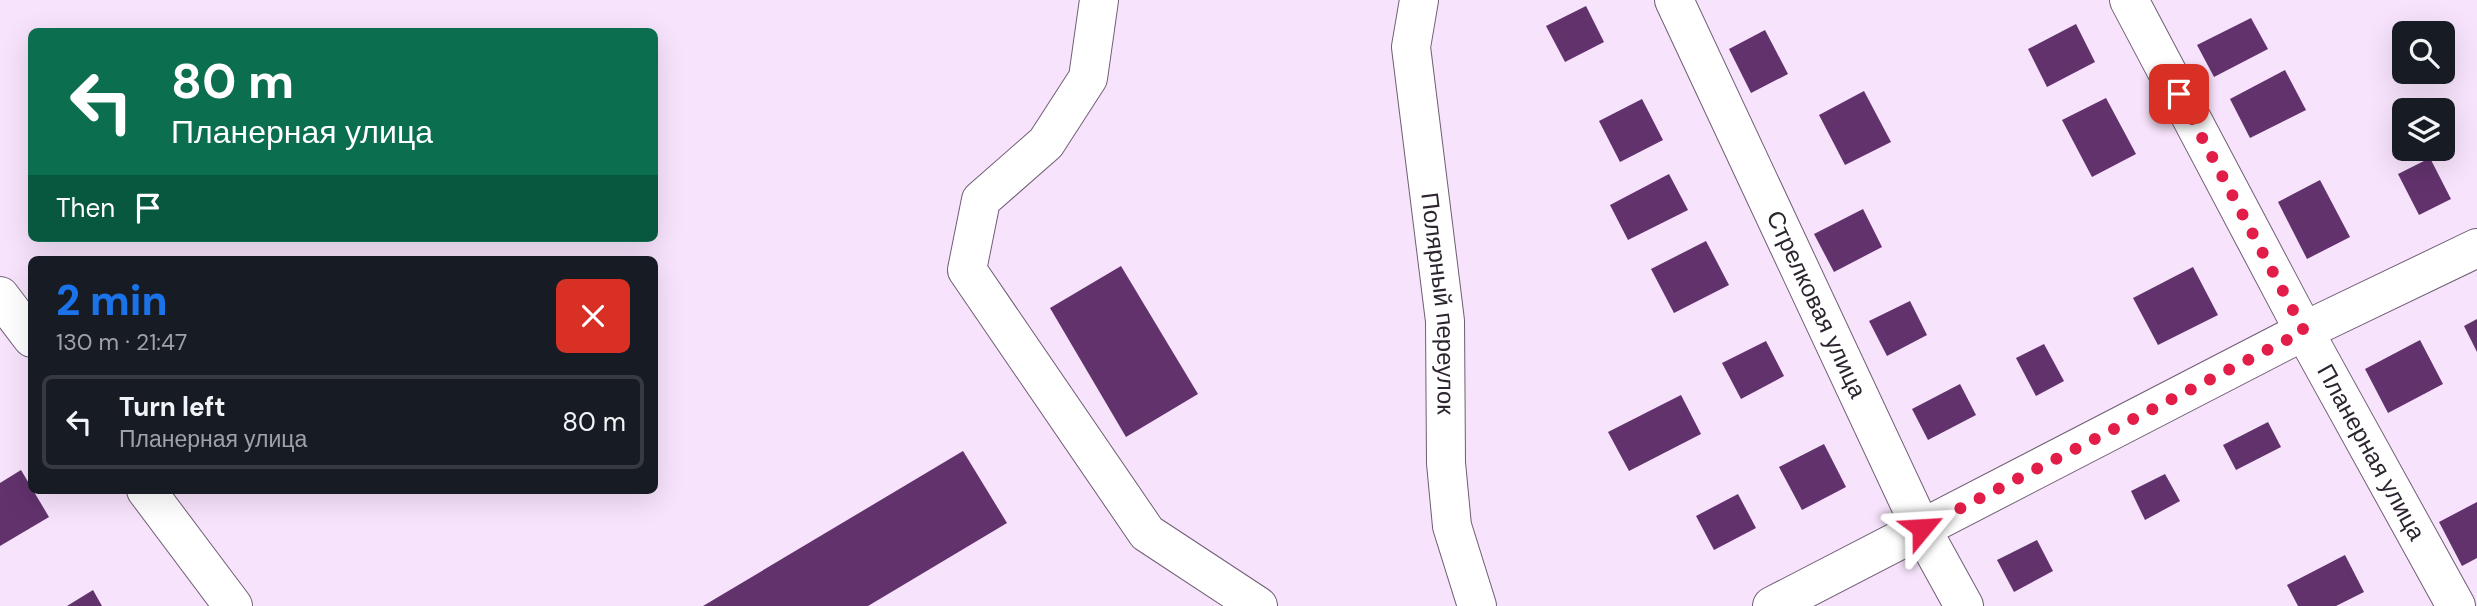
<!DOCTYPE html>
<meta charset="utf-8">
<style>
body{margin:0;font-family:"DM Sans",sans-serif;background:#20242c;color:#f1f3f6;height:100vh;display:flex;flex-direction:column;font-size:26px;white-space:nowrap}
*{box-sizing:border-box;margin:0}
p{font-size:23px;color:#9ea1a6}
.icon{flex:none;width:38px;height:38px;fill:none;stroke:currentColor;stroke-width:2;stroke-linecap:round;stroke-linejoin:round}
.map{position:relative;flex:1;overflow:hidden}
.side{position:absolute;left:28px;top:256px;width:630px;height:238px;display:flex;flex-direction:column;background:#171b24;border-radius:10px;box-shadow:0 7px 28px #0002}
.side>*{flex:none}
.hud{position:absolute;left:28px;top:28px;width:630px;height:214px;border-radius:10px;box-shadow:0 7px 28px #0002;background:#0b6e4f;color:#fff;overflow:hidden}
.buttons{position:absolute;left:2392px;top:21px;display:grid;gap:14px}
.buttons a{display:grid;place-items:center;width:63px;height:63px;border-radius:10px;background:#171b24;box-shadow:0 7px 28px #0002;font-size:35px}
.pin{position:absolute;display:grid;place-items:center;width:60px;height:60px;color:#fff;margin:-30px;border-radius:14px;box-shadow:0 4px 10px #0006}
.me{position:absolute;width:77px;margin:-38px;rotate:63deg;stroke-linejoin:round;filter:drop-shadow(0 0 5px #0008)}
.turn{display:flex;align-items:center;gap:24px;height:147px;padding:0 28px;font-size:32px}
.turn .icon{width:91px;height:91px;stroke-width:2.5}
.turn b{display:block;font-size:49px;line-height:60px}
.then{display:flex;align-items:center;height:66px;padding:0 28px;background:#0003;gap:14px;font-size:26px}
.round{display:grid;place-items:center;flex:none;width:74px;height:74px;border-radius:10px;background:#20242c}
.headline{display:flex;align-items:center;justify-content:space-between;height:119px;padding:0 28px}
h1{font-size:42px;font-weight:800;line-height:52px;color:#1a73e8}
ul{padding:0;list-style:none}
li{display:flex;align-items:center;gap:21px;height:94px;margin:0 14px 10px;padding:0 14px;border:4px solid #363941;border-radius:10px}
li div{flex:1}
li b{display:block;font-size:26px}
li em{font-style:normal}
.map>svg:first-child{display:block}
.building{fill:#62326d}
.lines{fill:none;stroke-linecap:round;stroke-linejoin:round}
.minor-casing{stroke:#6f5e74;stroke-width:40}
.minor{stroke:#fff;stroke-width:38}
.route{stroke:#e11d48;stroke-width:12;stroke-dasharray:0 21.6}
.labels{text-anchor:middle;stroke-width:7;stroke-linejoin:round;paint-order:stroke}
.street-label{font-size:24px;fill:#2c242e;stroke:#f7e3fc}
</style>
<div class="map">
<svg width="2477" height="606" viewBox="0 0 2477 606">
<rect width="100%" height="100%" fill="#f7e3fc"/>
<g class="building">
<path d="M1586,6l18,36 -39,20 -19,-36z"/>
<path d="M2251,18l17,31 -54,28 -17,-32z"/>
<path d="M2076,24l19,38 -48,25 -19,-38z"/>
<path d="M1765,30l23,44 -37,19 -22,-44z"/>
<path d="M2285,70l21,40 -56,28 -20,-39z"/>
<path d="M1864,91l27,51 -46,23 -26,-50z"/>
<path d="M2106,98l30,56 -44,23 -30,-57z"/>
<path d="M1642,99l21,41 -43,22 -21,-41z"/>
<path d="M2430,158l21,41 -32,16 -21,-41z"/>
<path d="M1669,174l19,36 -60,30 -18,-35z"/>
<path d="M2320,180l30,57 -43,22 -29,-57z"/>
<path d="M1863,209l19,38 -48,25 -20,-38z"/>
<path d="M1706,241l23,44 -55,28 -23,-44z"/>
<path d="M1121,266l77,128 -72,43 -76,-129z"/>
<path d="M2193,267l25,48 -60,30 -25,-47z"/>
<path d="M1910,301l17,34 -40,21 -18,-35z"/>
<path d="M2477,319v33l-13,-26z"/>
<path d="M2420,340l23,44 -55,29 -23,-44z"/>
<path d="M1766,341l18,35 -43,23 -19,-36z"/>
<path d="M2044,344l20,37 -28,15 -20,-38z"/>
<path d="M1960,384l16,31 -48,25 -16,-31z"/>
<path d="M1681,395l20,39 -72,37 -21,-39z"/>
<path d="M2268,422l13,25 -45,23 -13,-25z"/>
<path d="M1824,444l22,43 -44,23 -23,-43z"/>
<path d="M963,451l44,72 -139,83h-165z"/>
<path d="M21,470l28,47 -49,29v-63z"/>
<path d="M2165,474l15,27 -35,19 -14,-29z"/>
<path d="M1738,494l18,34 -42,22 -18,-34z"/>
<path d="M2477,502v56l-15,8 -23,-44z"/>
<path d="M2037,540l16,31 -39,21 -17,-32z"/>
<path d="M2345,555l19,37 -28,14h-38l-11,-21z"/>
<path d="M93,590l9,16h-35z"/>
</g>
<g class="lines">
<g class="minor-casing">
<g id="minor">
<path d="M1099,0l-11,78 -42,65 -65,57 -14,70 180,263 111,73"/>
<path id="s1" d="M1419,0l-8,47 34,274 1,142 6,63 25,80"/>
<path id="s2" d="M1674,0l247,528 43,78"/>
<path id="s3" d="M2129,0l175,331 152,275"/>
<path d="M0,296l32,42"/>
<path d="M146,490l87,116"/>
<path d="M1772,606l532,-275 173,-83"/>
</g>
</g>
<use href="#minor" class="minor"/>
</g>
<g class="lines">
<path class="route" d="M1922,528l382,-197 -125,-237"/>
</g>
<g class="labels">
<g class="street-label">
<text dy="8" stroke="none"><textPath href="#s1" startOffset="306">Полярный переулок</textPath></text>
<text dy="8" stroke="none"><textPath href="#s2" startOffset="336">Стрелковая улица</textPath></text>
<text dy="8" stroke="none"><textPath href="#s3" startOffset="513">Планерная улица</textPath></text>
</g>
</g>
</svg>
<div class="buttons">
<a><svg class="icon" aria-label="search" viewBox="0 0 24 24"><circle cx="10" cy="10" r="6"/><path d="M15 15l6 6"/></svg></a>
<a><svg class="icon" aria-label="layers" viewBox="0 0 24 24"><path d="M12 4l9 5-9 5-9-5zM3 14l9 5 9-5"/></svg></a>
</div>
<div class="pin" style="left:2179px;top:94px;background:#d93025"><svg class="icon" aria-label="arrive" viewBox="0 0 24 24"><path d="M6 21V4h12l-3 4 3 4H6"/></svg></div>
<svg class="me" style="left:1922px;top:528px" viewBox="-20 -20 40 40"><path d="M0-17L14 15 0 8-14 15z" fill="#e11d48" stroke="#fff" stroke-width="4"/></svg>
<div class="hud">
<div class="turn"><svg class="icon" aria-label="left" viewBox="0 0 24 24"><path d="M17 20v-9H6M10 6l-5 5 5 5"/></svg><div><b>80 m</b>Планерная улица</div></div>
<div class="then">Then<svg class="icon" aria-label="arrive" viewBox="0 0 24 24"><path d="M6 21V4h12l-3 4 3 4H6"/></svg></div>
</div>
<section class="side">
<div class="headline"><div><h1>2 min</h1><p>130 m · 21:47</p></div><a class="round" style="background:#d93025;color:#fff"><svg class="icon" aria-label="close" viewBox="0 0 24 24"><path d="M6 6l12 12M18 6L6 18"/></svg></a></div>
<ul>
<li><svg class="icon" aria-label="left" viewBox="0 0 24 24"><path d="M17 20v-9H6M10 6l-5 5 5 5"/></svg><div><b>Turn left</b><p>Планерная улица</p></div><em>80 m</em></li>
</ul>
</section>
</div>
